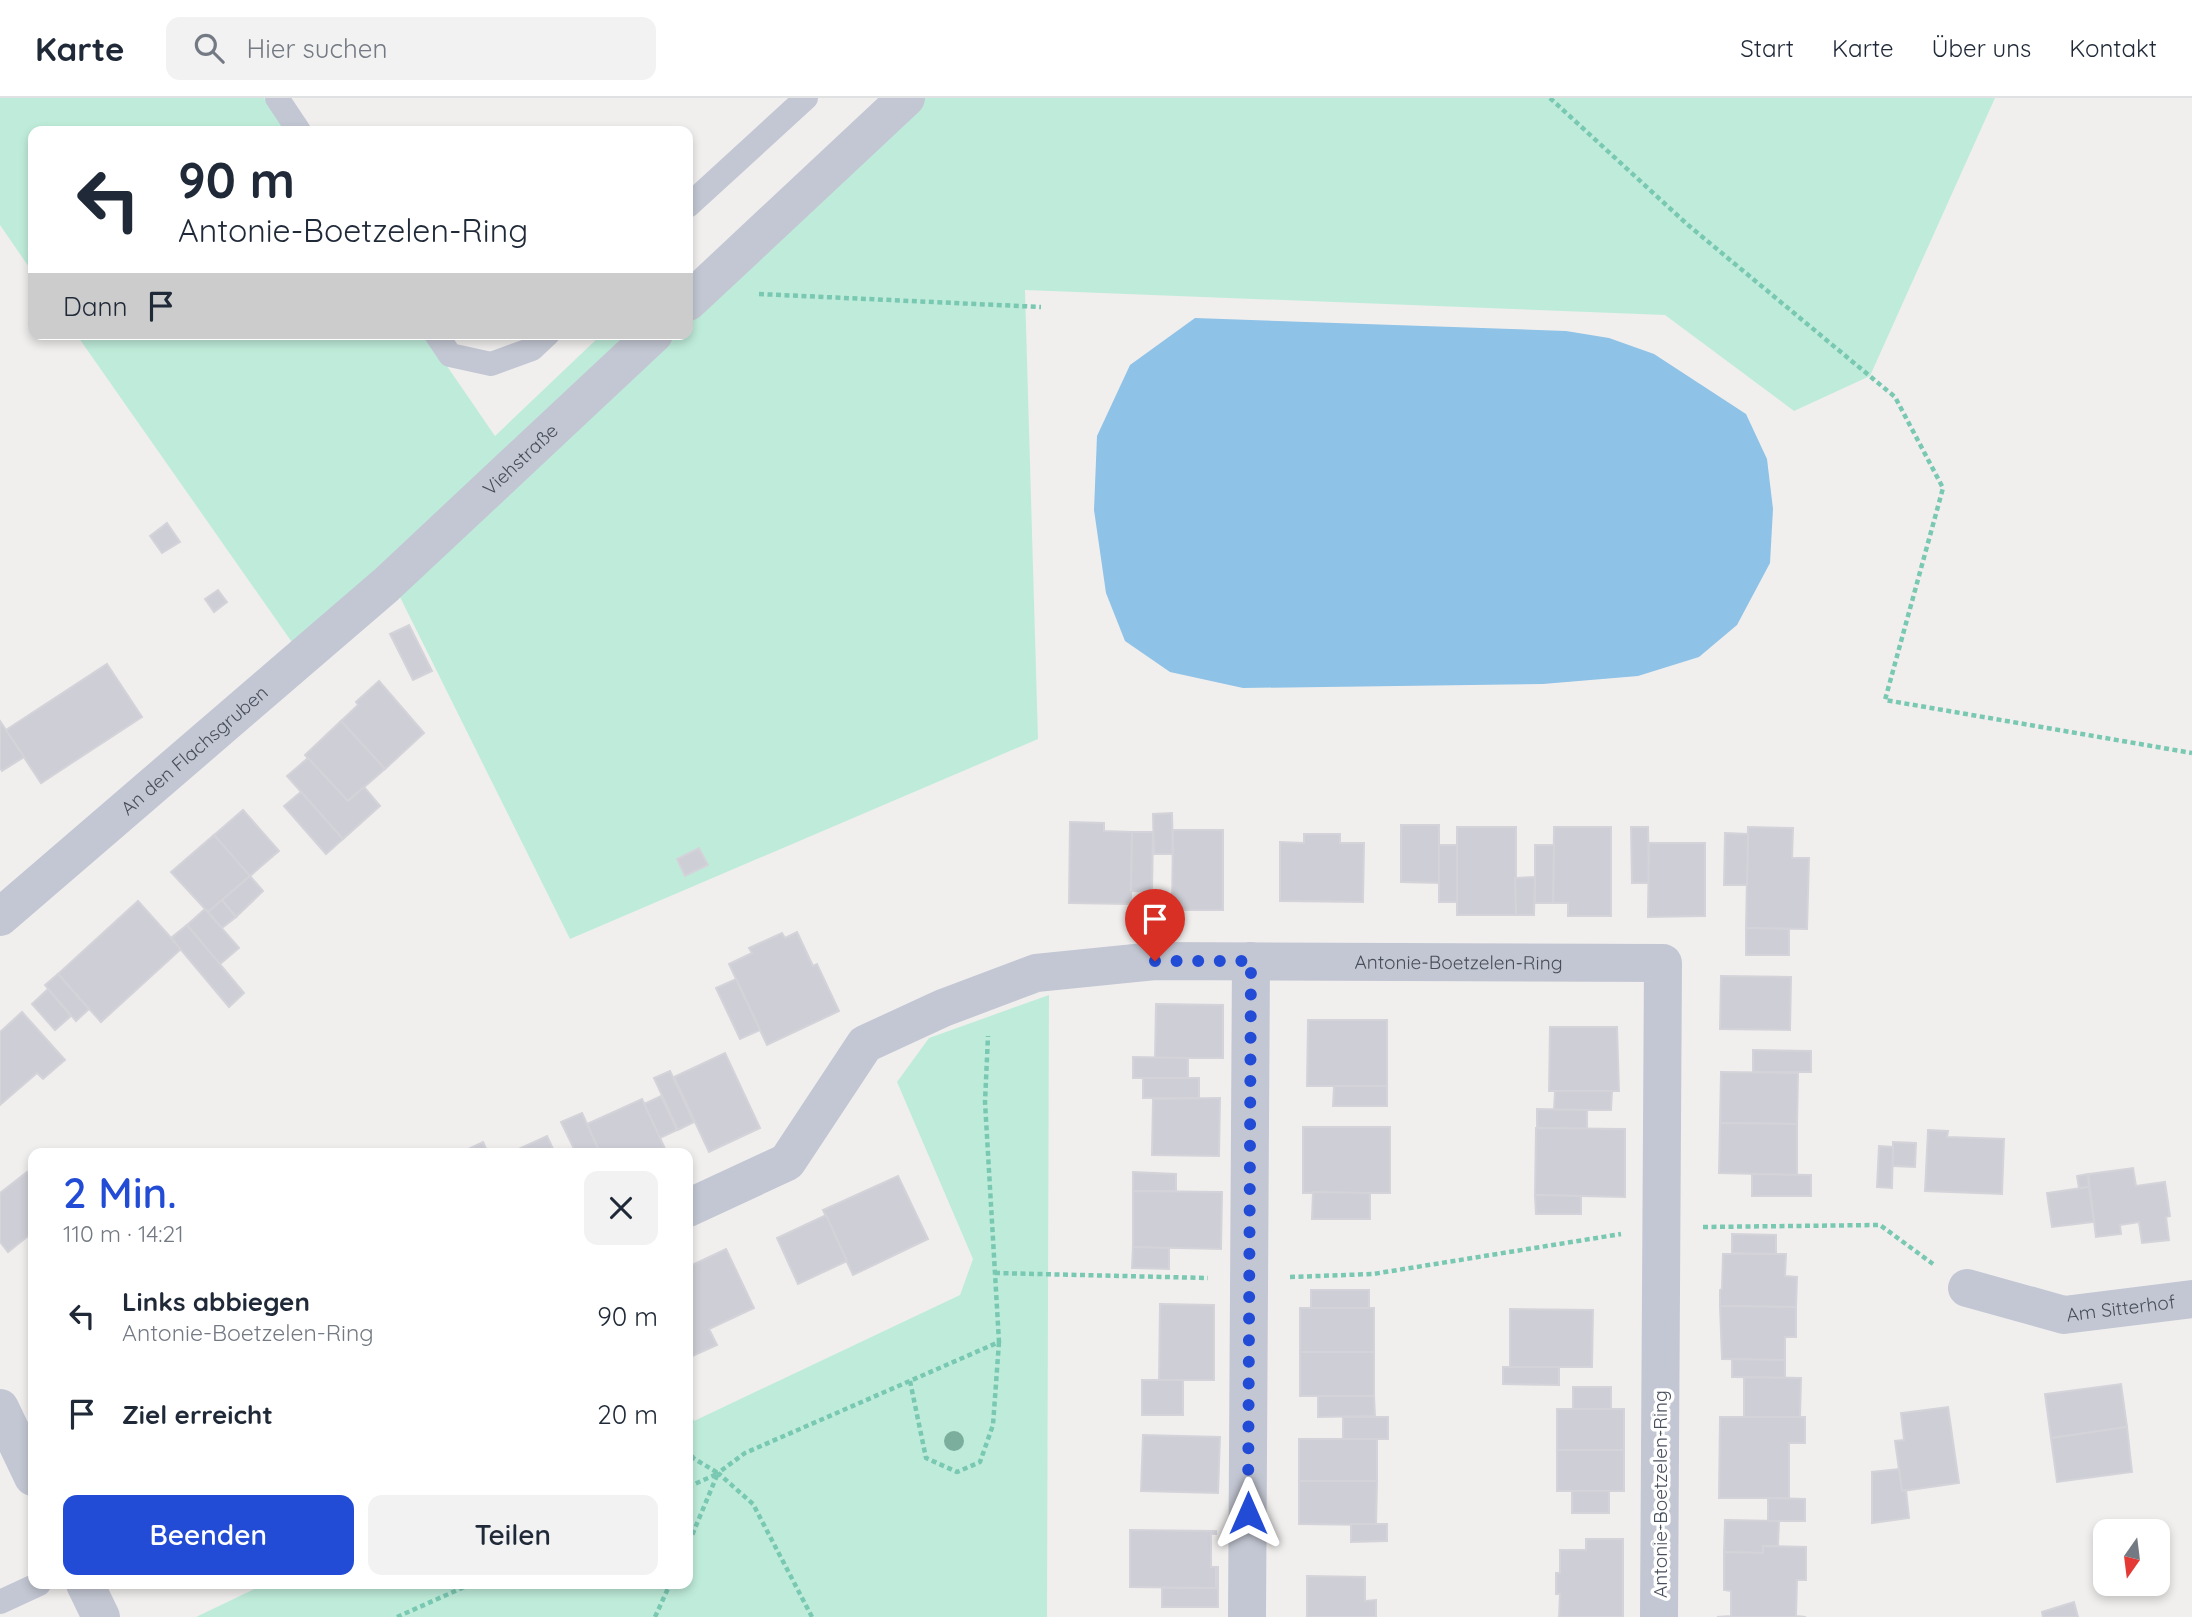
<!DOCTYPE html>
<html lang="de">
<meta charset="utf-8">
<style>
body{margin:0;font-family:Quicksand,sans-serif;background:#f2f2f3;color:#1f2937;height:100vh;display:flex;flex-direction:column;font-size:26px;white-space:nowrap}
*{box-sizing:border-box;margin:0}
p{font-size:23px;color:#747a83}
.icon{flex:none;width:38px;height:38px;fill:none;stroke:currentColor;stroke-width:2;stroke-linecap:round;stroke-linejoin:round}
.map{position:relative;flex:1;overflow:hidden}
.drawer{position:absolute;left:28px;top:1050px;width:665px;height:441px;display:flex;flex-direction:column;background:#fff;border-radius:14px;box-shadow:0 4px 10px #0003}
.drawer>*{flex:none}
.top-card{position:absolute;left:28px;top:28px;width:665px;height:214px;border-radius:14px;box-shadow:0 4px 10px #0003;background:#fff;color:#1f2937;overflow:hidden}
.needle{width:46px;rotate:194deg}
.fabs{position:absolute;left:2093px;top:1421px;display:grid;gap:14px}
.fabs a{display:grid;place-items:center;width:77px;height:77px;border-radius:14px;background:#fff;box-shadow:0 4px 10px #0003;font-size:35px}
.pin{position:absolute;display:grid;place-items:center;width:60px;height:60px;color:#fff;margin:-72px -30px;border-radius:50% 50% 50% 0;rotate:-45deg;box-shadow:0 0 7px #0007}
.pin .icon{rotate:45deg}
.me{position:absolute;width:77px;margin:-38px;rotate:0deg;stroke-linejoin:round;filter:drop-shadow(0 0 5px #0008)}
.turn{display:flex;align-items:center;gap:24px;height:147px;padding:0 35px;font-size:32px}
.turn .icon{width:91px;height:91px;stroke-width:2.5}
.turn b{display:block;font-size:49px;line-height:60px}
.then{display:flex;align-items:center;height:66px;padding:0 35px;background:#0003;gap:14px;font-size:26px}
.round{display:grid;place-items:center;flex:none;width:74px;height:74px;border-radius:14px;background:#f2f2f3}
.overview{display:flex;align-items:center;justify-content:space-between;height:119px;padding:0 35px}
h1{font-size:42px;font-weight:600;line-height:52px;color:#234cd6}
.primary-button{display:flex;gap:14px;margin-top:auto;padding:14px 35px}
.primary-button a{flex:1;height:80px;border-radius:14px;background:#234cd6;color:#fff;font-size:28px;font-weight:600;line-height:80px;text-align:center}
.primary-button a+a{background:#f2f2f3;color:#1f2937}
ul{padding:0;list-style:none}
li{display:flex;align-items:center;gap:21px;height:98px;padding:0 35px}
li div{flex:1}
li b{display:block;font-size:26px}
li em{font-style:normal}
header{display:flex;align-items:center;gap:42px;box-sizing:border-box;height:98px;padding:0 35px;background:#fff;border-bottom:2px solid #e0e1e3}
header strong{font-size:33px}
nav{display:flex;gap:38px;margin-inline-start:auto;font-size:24px}
.search{width:490px;height:63px;background:#f2f2f3;display:flex;align-items:center;gap:18px;box-sizing:border-box;padding:0 24px;border-radius:14px;color:#747a83;font-size:26px}
.map>svg:first-child{display:block}
.green{fill:#bfecda}
.water{fill:#8ec2e7}
.building{fill:#cecfd6;stroke:#d3d3d9;stroke-width:2}
.lines{fill:none;stroke-linecap:round;stroke-linejoin:round}
.path{stroke:#79c8b2;stroke-width:4.5;stroke-dasharray:5 3.5;stroke-linecap:butt}
.lane{stroke:#c3c7d3;stroke-width:24}
.street{stroke:#c3c7d3;stroke-width:38}
.tree{fill:#7cae9e}
.route{stroke:#234cd6;stroke-width:12;stroke-dasharray:0 21.6}
.labels{text-anchor:middle;stroke-width:7;stroke-linejoin:round;paint-order:stroke}
.street-label{font-size:19px;fill:#474e5b;stroke:#fff}
</style>
<header>
<strong>Karte</strong>
<div class="search"><svg class="icon" aria-label="search" viewBox="0 0 24 24"><circle cx="10" cy="10" r="6"/><path d="M15 15l6 6"/></svg>Hier suchen</div>
<nav><a>Start</a><a>Karte</a><a>Über uns</a><a>Kontakt</a></nav>
</header>
<div class="map">
<svg width="2192" height="1519" viewBox="0 0 2192 1519">
<rect width="100%" height="100%" fill="#f1efee"/>
<g class="green">
<path d="M0,0h264l23,33h-254v142l-33,-48z"/>
<path d="M925,0h1070l-125,278 -76,35 -129,-96 -640,-25 13,449 -468,200 -183,-368 -91,77 -220,-314h349l70,102 107,-102h86v-40z"/>
<path d="M1049,897l-2,622h-851l69,-33h423v-180l6,17 266,-126 13,-36 -76,-177 32,-44z"/>
</g>
<path class="water" d="M1195,220l371,13 43,7 45,16 92,60 21,45 6,50 -3,54 -33,62 -38,32 -61,19 -95,8 -300,4 -73,-16 -45,-31 -19,-48 -12,-83 3,-74 33,-71z"/>
<g class="building">
<path d="M167,425l13,19 -18,11 -12,-17z"/>
<path d="M218,492l9,12 -13,10 -9,-13z"/>
<path d="M409,527l23,46 -19,9 -23,-46z"/>
<path d="M107,566l35,53 -101,66 -35,-53z"/>
<path d="M379,583l45,52 -39,36 -44,-48 17,-16 -2,-3z"/>
<path d="M0,623l24,36 -22,14 -2,-3z"/>
<path d="M341,623l44,48 -37,32 -43,-46z"/>
<path d="M308,660l40,43 16,-14 16,19 -37,33 -56,-63z"/>
<path d="M301,694l42,47 -17,15 -42,-48z"/>
<path d="M243,712l36,41 -29,25 -36,-41z"/>
<path d="M1172,715l1,41h-19l-1,-40z"/>
<path d="M1070,724l34,1v8l28,1 -1,72 -62,-1z"/>
<path d="M1401,727h38v58l-38,-1z"/>
<rect x="1457" y="729" width="59" height="88"/>
<path d="M1554,729h57v89h-43v-13h-15z"/>
<path d="M1631,729h17l1,56h-17z"/>
<path d="M1748,729l45,1 -1,30h17l-2,71 -61,-1z"/>
<path d="M1173,732h50v80h-51z"/>
<path d="M1132,734h21l-1,60 -21,-1z"/>
<path d="M1725,735l23,1 -1,51h-23z"/>
<path d="M1304,736h36v9h24l-1,59 -83,-1v-59l24,1z"/>
<path d="M214,737l36,41 -42,36 -37,-40z"/>
<path d="M1649,745h56v73l-57,1z"/>
<rect x="1439" y="747" width="18" height="57"/>
<path d="M1535,747h19l-1,58h-18z"/>
<path d="M699,750l9,17 -23,11 -8,-17z"/>
<path d="M250,778l13,15 -27,26 -14,-17z"/>
<path d="M1535,779l-1,38h-18l-1,-37z"/>
<path d="M222,802l14,17 -14,11 -14,-16z"/>
<path d="M138,803l43,48 -80,73 -43,-48z"/>
<path d="M205,811l34,39 -19,16 -33,-39z"/>
<path d="M187,827l57,68 -15,14 -58,-69z"/>
<path d="M1746,830l43,1v26h-43z"/>
<path d="M797,834l16,34 4,-2 22,47 -72,34 -38,-81 23,-11 -3,-5 33,-15 3,5z"/>
<path d="M58,876l31,35 -13,12 -31,-36z"/>
<path d="M1721,878l70,1 -1,53 -70,-1z"/>
<path d="M736,881l24,51 -20,9 -24,-51z"/>
<path d="M48,891l23,27 -16,14 -23,-26z"/>
<path d="M1156,906l67,1v53h-68z"/>
<path d="M22,914l43,48 -22,19 -6,-6 -37,32v-73z"/>
<path d="M1308,922h79v66h-80z"/>
<path d="M1550,929h67l2,64h-70z"/>
<path d="M1753,952l58,1v21h-58z"/>
<path d="M725,955l35,75 -51,24 -35,-75z"/>
<path d="M1133,959l55,1v20h-55z"/>
<path d="M670,973l24,51 -16,8 -24,-52z"/>
<path d="M1721,974l77,1 -1,51 -77,-1z"/>
<rect x="1143" y="980" width="56" height="20"/>
<path d="M1334,988h53v20h-54z"/>
<path d="M1555,993h57l-1,19h-57z"/>
<path d="M661,998l16,34 -17,8 -16,-34z"/>
<path d="M1220,1000l-1,58 -67,-1 1,-56z"/>
<path d="M642,1001l25,54h-67l-13,-29z"/>
<path d="M1537,1011l50,1v19l-50,-1z"/>
<path d="M582,1015l5,11 13,29h-24l-15,-31z"/>
<path d="M1720,1025l77,1v51l-78,-2z"/>
<rect x="1303" y="1029" width="87" height="66"/>
<path d="M1536,1030l89,1v68l-90,-2z"/>
<path d="M1928,1032l20,1 -1,6 57,2 -2,55 -77,-3z"/>
<path d="M547,1038l8,17h-46h1z"/>
<path d="M483,1044l5,11h-28z"/>
<path d="M1893,1044l23,1 -1,24 -22,-1z"/>
<path d="M1879,1048l14,1 -1,41 -15,-1z"/>
<path d="M2133,1070l3,18 29,-4 5,34 -4,1 3,23 -27,3 -3,-21 -19,3 1,9 -25,3 -8,-63z"/>
<path d="M27,1074l6,8v52l-25,20 -8,-10v-49z"/>
<path d="M1133,1074l43,2v17h-43z"/>
<path d="M1752,1076l59,1v21h-59z"/>
<path d="M2088,1076l1,13 -10,1 -2,-12z"/>
<path d="M898,1078l30,63 -75,36 -30,-65z"/>
<path d="M2089,1089l5,35 -42,5 -5,-34z"/>
<path d="M1133,1093l89,1 -1,57 -88,-2z"/>
<path d="M1313,1094l57,1v26h-58z"/>
<path d="M1535,1097l46,1v18h-45z"/>
<path d="M826,1117l21,46 -49,23 -21,-46z"/>
<path d="M1732,1136l44,1v19l-44,-1z"/>
<path d="M1133,1149l36,1v21l-37,-1z"/>
<path d="M726,1151l28,59 -45,21 8,16 -29,13v-91z"/>
<path d="M1723,1156h63l-1,22 12,1 -1,30 -76,-1v-16l2,-1z"/>
<rect x="1311" y="1192" width="58" height="18"/>
<path d="M1160,1206l54,1v75h-55z"/>
<path d="M1720,1208l76,1v30h-11v23l-63,-1z"/>
<rect x="1300" y="1210" width="74" height="44"/>
<path d="M1510,1211l83,1 -1,57h-82z"/>
<rect x="1300" y="1254" width="74" height="44"/>
<path d="M1732,1261l53,1v18l-53,-1z"/>
<path d="M1503,1269h56v18l-56,-1z"/>
<path d="M1744,1279l57,1 -1,39h-56z"/>
<rect x="1142" y="1282" width="41" height="35"/>
<path d="M2121,1286l6,43 -76,11 -6,-44z"/>
<rect x="1573" y="1289" width="38" height="22"/>
<path d="M1318,1298h56l1,20 -57,1z"/>
<path d="M1948,1309l11,76 -57,8 -7,-50 9,-1 -3,-27z"/>
<rect x="1557" y="1311" width="67" height="41"/>
<rect x="1343" y="1319" width="45" height="22"/>
<path d="M1720,1319h85v26h-16v55h-70z"/>
<path d="M2127,1329l5,45 -75,10 -6,-44z"/>
<path d="M1143,1337l77,2 -2,56 -77,-2z"/>
<rect x="1299" y="1341" width="78" height="42"/>
<rect x="1557" y="1352" width="67" height="41"/>
<path d="M1899,1371l3,22 4,-1 3,28 -37,5v-51z"/>
<path d="M1299,1383h78l-1,44 -77,-1z"/>
<rect x="1572" y="1393" width="37" height="22"/>
<path d="M1768,1400l37,1v22h-37z"/>
<path d="M1725,1422l54,1 -1,25h-15v7l-39,-1z"/>
<path d="M1351,1426h36v17l-36,1z"/>
<path d="M1130,1432l86,1v3h-5v33h5v21l-86,-1z"/>
<path d="M1586,1441h37v78h-64l1,-23h-4v-21h4v-23h26z"/>
<path d="M1763,1448l43,1v33h-9l-1,36 10,1h-89l14,-1v-25l-7,-1v-38l39,1z"/>
<path d="M1216,1469h2v40h-56v-19h54z"/>
<path d="M1307,1478l58,1v24l11,-1v17h-69z"/>
<path d="M2074,1504l4,15h-35l-1,-5z"/>
</g>
<g class="lines">
<g class="path">
<path d="M1550,0l138,127 207,172 48,91 -58,212 307,53"/>
<path d="M759,196l282,13"/>
<path d="M1703,1129l177,-2 53,39"/>
<path d="M995,1175l213,5"/>
<path d="M1290,1179l83,-3 248,-40"/>
<path d="M910,1283l16,77 31,14 23,-10 13,-37 6,-83"/>
<path d="M688,1350l5,10 25,15 -30,72"/>
<path d="M688,1389l29,-13"/>
<path d="M397,1519l74,-33"/>
<path d="M655,1519l15,-33"/>
<path d="M812,1519l-59,-113 -35,-31 27,-20 254,-111 -14,-240 3,-66"/>
</g>
<g class="lane">
<path d="M277,0l22,33"/>
<path d="M688,108l118,-108"/>
<path d="M436,236l14,21 41,9 41,-15 16,-15"/>
<path d="M0,1504l39,-18"/>
</g>
<g class="street">
<path d="M688,204l218,-204"/>
<path id="s1" d="M0,819l386,-332 268,-251"/>
<path id="s2" d="M688,1110l99,-46 78,-118 78,-36 93,-35 119,-12 508,2 -4,654"/>
<path id="s3" d="M1967,1190l97,27 128,-16"/>
<path d="M0,1310l33,69"/>
<path d="M85,1486l16,33"/>
<path d="M1247,1519l4,-656"/>
</g>
</g>
<circle class="tree" cx="954" cy="1343" r="10"/>
<g class="lines">
<path class="route" d="M1155,863h96l-3,552"/>
</g>
<g class="labels">
<g class="street-label">
<text dy="7" stroke="none"><textPath href="#s1" startOffset="693">Viehstraße</textPath></text>
<text dy="7" stroke="none"><textPath href="#s1" startOffset="256">An den Flachsgruben</textPath></text>
<text dy="7" stroke="none"><textPath href="#s2" startOffset="859">Antonie-Boetzelen-Ring</textPath></text>
<text dy="7" stroke="none"><textPath href="#s3" startOffset="158">Am Sitterhof</textPath></text>
<text transform="translate(1660 1396) rotate(-90)" y="7">Antonie-Boetzelen-Ring</text>
</g>
</g>
</svg>
<div class="fabs">
<a><svg class="needle" viewBox="-14 -14 28 28"><path d="M0-13l5 13h-10z" fill="#e53935"/><path d="M0 13l5-13h-10z" fill="#747a83"/></svg></a>
</div>
<div class="pin" style="left:1155px;top:863px;background:#d93025"><svg class="icon" aria-label="arrive" viewBox="0 0 24 24"><path d="M6 21V4h12l-3 4 3 4H6"/></svg></div>
<svg class="me" style="left:1248px;top:1415px" viewBox="-20 -20 40 40"><path d="M0-17L14 15 0 8-14 15z" fill="#234cd6" stroke="#fff" stroke-width="4"/></svg>
<div class="top-card">
<div class="turn"><svg class="icon" aria-label="left" viewBox="0 0 24 24"><path d="M17 20v-9H6M10 6l-5 5 5 5"/></svg><div><b>90 m</b>Antonie-Boetzelen-Ring</div></div>
<div class="then">Dann<svg class="icon" aria-label="arrive" viewBox="0 0 24 24"><path d="M6 21V4h12l-3 4 3 4H6"/></svg></div>
</div>
<section class="drawer">
<div class="overview"><div><h1>2 Min.</h1><p>110 m · 14:21</p></div><a class="round"><svg class="icon" aria-label="close" viewBox="0 0 24 24"><path d="M6 6l12 12M18 6L6 18"/></svg></a></div>
<ul>
<li><svg class="icon" aria-label="left" viewBox="0 0 24 24"><path d="M17 20v-9H6M10 6l-5 5 5 5"/></svg><div><b>Links abbiegen</b><p>Antonie-Boetzelen-Ring</p></div><em>90 m</em></li>
<li><svg class="icon" aria-label="arrive" viewBox="0 0 24 24"><path d="M6 21V4h12l-3 4 3 4H6"/></svg><div><b>Ziel erreicht</b></div><em>20 m</em></li>
</ul>
<div class="primary-button"><a>Beenden</a><a>Teilen</a></div>
</section>
</div>
